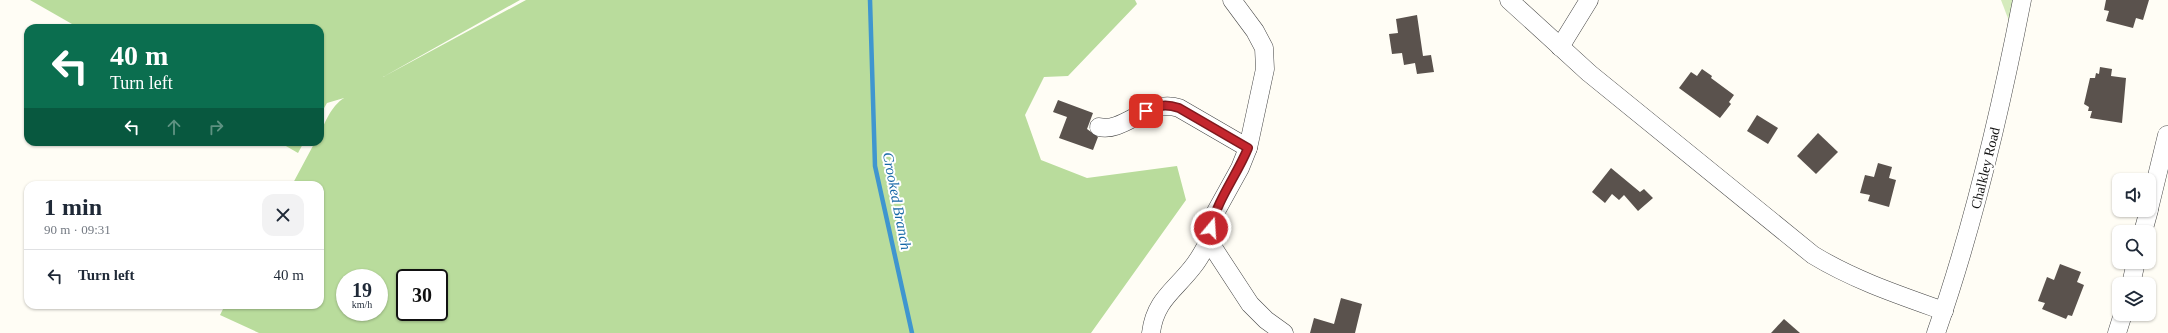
<!DOCTYPE html>
<meta charset="utf-8">
<style>
body{margin:0;font-family:Georgia,serif;background:#f2f2f3;color:#1f2937;height:100vh;display:flex;flex-direction:column;font-size:15px;white-space:nowrap}
*{box-sizing:border-box;margin:0}
p{font-size:13px;color:#747a83}
.icon{flex:none;width:22px;height:22px;fill:none;stroke:currentColor;stroke-width:2;stroke-linecap:round;stroke-linejoin:round}
.map{position:relative;flex:1;overflow:hidden}
.panel{position:absolute;left:24px;top:181px;width:300px;height:128px;display:flex;flex-direction:column;background:#fff;border-radius:12px;box-shadow:0 1px 3px #0004}
.panel>*{flex:none}
.guide{position:absolute;left:24px;top:24px;width:300px;height:122px;border-radius:12px;box-shadow:0 1px 3px #0004;background:#0b6e4f;color:#fff;overflow:hidden}
.fabs{position:absolute;left:2112px;top:173px;display:grid;gap:8px}
.fabs a{display:grid;place-items:center;width:44px;height:44px;border-radius:8px;background:#fff;box-shadow:0 1px 3px #0004;font-size:20px}
.speed{position:absolute;left:336px;top:269px;display:flex;gap:8px;font-size:20px;font-weight:700;text-align:center}
.speed>*{display:grid;place-content:center;width:52px;height:52px;border-radius:50%;background:#fff;box-shadow:0 1px 3px #0004;line-height:1}
.speed small{font-size:10px;font-weight:400}
.speed .limit{border:2px solid #111;border-radius:6px;background:#fff;color:#111}
.pin{position:absolute;display:grid;place-items:center;width:34px;height:34px;color:#fff;margin:-17px;border-radius:8px;box-shadow:0 2px 6px #0006}
.me{position:absolute;width:44px;margin:-22px;rotate:18deg;stroke-linejoin:round;filter:drop-shadow(0 0 3px #0008)}
.turn{display:flex;align-items:center;gap:14px;height:84px;padding:0 20px;font-size:18px}
.turn .icon{width:52px;height:52px;stroke-width:2.5}
.turn b{display:block;font-size:28px;line-height:34px}
.lanes{display:flex;align-items:center;height:38px;padding:0 20px;background:#0003;justify-content:center;gap:20px;direction:ltr}
.lanes .off{opacity:.35}
.round{display:grid;place-items:center;flex:none;width:42px;height:42px;border-radius:12px;background:#f2f2f3}
.head{display:flex;align-items:center;justify-content:space-between;height:68px;padding:0 20px}
h1{font-size:24px;font-weight:700;line-height:30px}
ul{padding:0;list-style:none}
li{display:flex;align-items:center;gap:12px;height:52px;padding:0 20px;border-top:1px solid #e0e1e3}
li div{flex:1}
li b{display:block;font-size:15px}
li em{font-style:normal}
.map>svg:first-child{display:block}
.green{fill:#d5ebbd}
.forest{fill:#b9dc9c;fill-rule:evenodd}
.lines{fill:none;stroke-linecap:round;stroke-linejoin:round}
.stream{stroke:#3f96cf;stroke-width:4.5}
.building{fill:#5a524d}
.minor-casing{stroke:#444;stroke-width:19}
.minor{stroke:#fff;stroke-width:18}
.route-casing{stroke:#7f191e;stroke-width:10}
.route{stroke:#c4262e;stroke-width:7}
.labels{text-anchor:middle;stroke-width:4;stroke-linejoin:round;paint-order:stroke}
.street-label{font-size:14px;fill:#111;stroke:#fff}
.water-label{font-size:15px;font-style:italic;fill:#1768a6;stroke:#fff}
</style>
<div class="map">
<svg width="2168" height="333" viewBox="0 0 2168 333">
<rect width="100%" height="100%" fill="#fffdf5"/>
<path class="green" d="M2001,0h12l-4,21z"/>
<g class="forest">
<path d="M30,0h490l-137,77 143,-77h609l2,4 -69,72 -24,1 -19,38 16,45 46,18 90,-12 9,34 -95,133h-832l-39,-18 5,-10h95v-120h-28l23,-43h5c0,-14 12,-37 24,-44l-17,5 -7,12v-87h-241zM345,278h34v34h-34zM405,278h34v34h-34z"/>
<path d="M279,142h25l-6,11z"/>
</g>
<g class="lines">
<path class="stream" d="M870,0l5,166 37,167"/>
</g>
<g class="building">
<path d="M2106,0h43l-6,20 -7,-2 -3,10 -27,-7 3,-10 -5,-1z"/>
<path d="M1417,15l6,41 8,-1 3,17 -17,2 -2,-11 -11,2 -2,-12 -10,1 -3,-20 9,-1 -2,-14z"/>
<path d="M2100,67l12,2 -1,7 15,2 -4,45 -32,-5 2,-7h-4l1,-4 -5,-3 6,-26h5l1,-5 3,1z"/>
<path d="M1702,69l10,7 -1,2 23,17 -5,7 2,2 -11,14 -41,-30 12,-16 6,4z"/>
<path d="M1058,100l35,13 -6,16 11,8 -5,13 -34,-12 8,-21 -14,-5z"/>
<path d="M1757,115l21,13 -10,16 -21,-13z"/>
<path d="M1818,133l20,19 -22,22 -19,-18z"/>
<path d="M1878,163l14,4 -3,11 7,2 -7,27 -21,-6 2,-6 -10,-2 5,-18 9,2z"/>
<path d="M1611,168l29,24 4,-3 9,9 -15,13 -14,-16 -5,5 -7,-6 -7,9 -13,-11z"/>
<path d="M2060,264l21,8 -4,10 7,3 -12,31 -4,-1 -2,4 -24,-10 3,-6 -7,-2 9,-24 7,3z"/>
<path d="M1341,298l21,6 -7,29h-45l4,-15 20,6z"/>
<path d="M1784,319l16,14h-29z"/>
</g>
<g class="lines">
<g class="minor-casing">
<g id="minor">
<path d="M1232,0l23,31 9,17 1,21 -17,79 -8,20 -26,47 -3,22 3,12 36,55 16,16 18,13"/>
<path d="M1509,0l80,73 224,182c41,25 86,40 131,56"/>
<path d="M1560,47l29,-47"/>
<path d="M1099,127c26,6 48,-29 80,-19l69,40"/>
<path d="M2149,209l18,-74"/>
<path d="M2143,232l6,-22"/>
<path d="M2131,284l5,-22"/>
<path d="M1151,333c4,-34 25,-43 44,-69 6,-8 11,-18 16,-27"/>
<path d="M1936,333c38,-108 64,-220 86,-333"/>
<path d="M2117,333l6,-19"/>
</g>
</g>
<use href="#minor" class="minor"/>
</g>
<g class="lines">
<g class="route-casing">
<path id="route" d="M1146,111c13,-6 20,-7 33,-3l69,40c-11,27 -31,52 -37,80"/>
</g>
<use href="#route" class="route"/>
</g>
<g class="labels">
<g class="street-label">
<text transform="translate(1985 168) rotate(-76)" y="5">Chalkley Road</text>
</g>
<g class="water-label">
<text transform="translate(897 201) rotate(79)" y="5">Crooked Branch</text>
</g>
</g>
</svg>
<div class="fabs">
<a><svg class="icon" aria-label="sound" viewBox="0 0 24 24"><path d="M4 9h4l5-4v14l-5-4H4zM17 9q2 3 0 6"/></svg></a>
<a><svg class="icon" aria-label="search" viewBox="0 0 24 24"><circle cx="10" cy="10" r="6"/><path d="M15 15l6 6"/></svg></a>
<a><svg class="icon" aria-label="layers" viewBox="0 0 24 24"><path d="M12 4l9 5-9 5-9-5zM3 14l9 5 9-5"/></svg></a>
</div>
<div class="speed"><div>19<small>km/h</small></div><div class="limit">30</div></div>
<div class="pin" style="left:1146px;top:111px;background:#d93025"><svg class="icon" aria-label="arrive" viewBox="0 0 24 24"><path d="M6 21V4h12l-3 4 3 4H6"/></svg></div>
<svg class="me" style="left:1211px;top:228px" viewBox="-20 -20 40 40"><circle r="17" fill="#c4262e" stroke="#fff" stroke-width="3"/><path d="M0-11L8 9 0 5-8 9z" fill="#fff"/></svg>
<div class="guide">
<div class="turn"><svg class="icon" aria-label="left" viewBox="0 0 24 24"><path d="M17 20v-9H6M10 6l-5 5 5 5"/></svg><div><b>40 m</b>Turn left</div></div>
<div class="lanes"><svg class="icon" aria-label="left" viewBox="0 0 24 24"><path d="M17 20v-9H6M10 6l-5 5 5 5"/></svg><svg class="icon off" aria-label="ahead" viewBox="0 0 24 24"><path d="M12 20V5M6 11l6-6 6 6"/></svg><svg class="icon off" aria-label="right" viewBox="0 0 24 24"><path d="M7 20v-9h11M14 6l5 5-5 5"/></svg></div>
</div>
<section class="panel">
<div class="head"><div><h1>1 min</h1><p>90 m · 09:31</p></div><a class="round"><svg class="icon" aria-label="close" viewBox="0 0 24 24"><path d="M6 6l12 12M18 6L6 18"/></svg></a></div>
<ul>
<li><svg class="icon" aria-label="left" viewBox="0 0 24 24"><path d="M17 20v-9H6M10 6l-5 5 5 5"/></svg><div><b>Turn left</b></div><em>40 m</em></li>
</ul>
</section>
</div>
